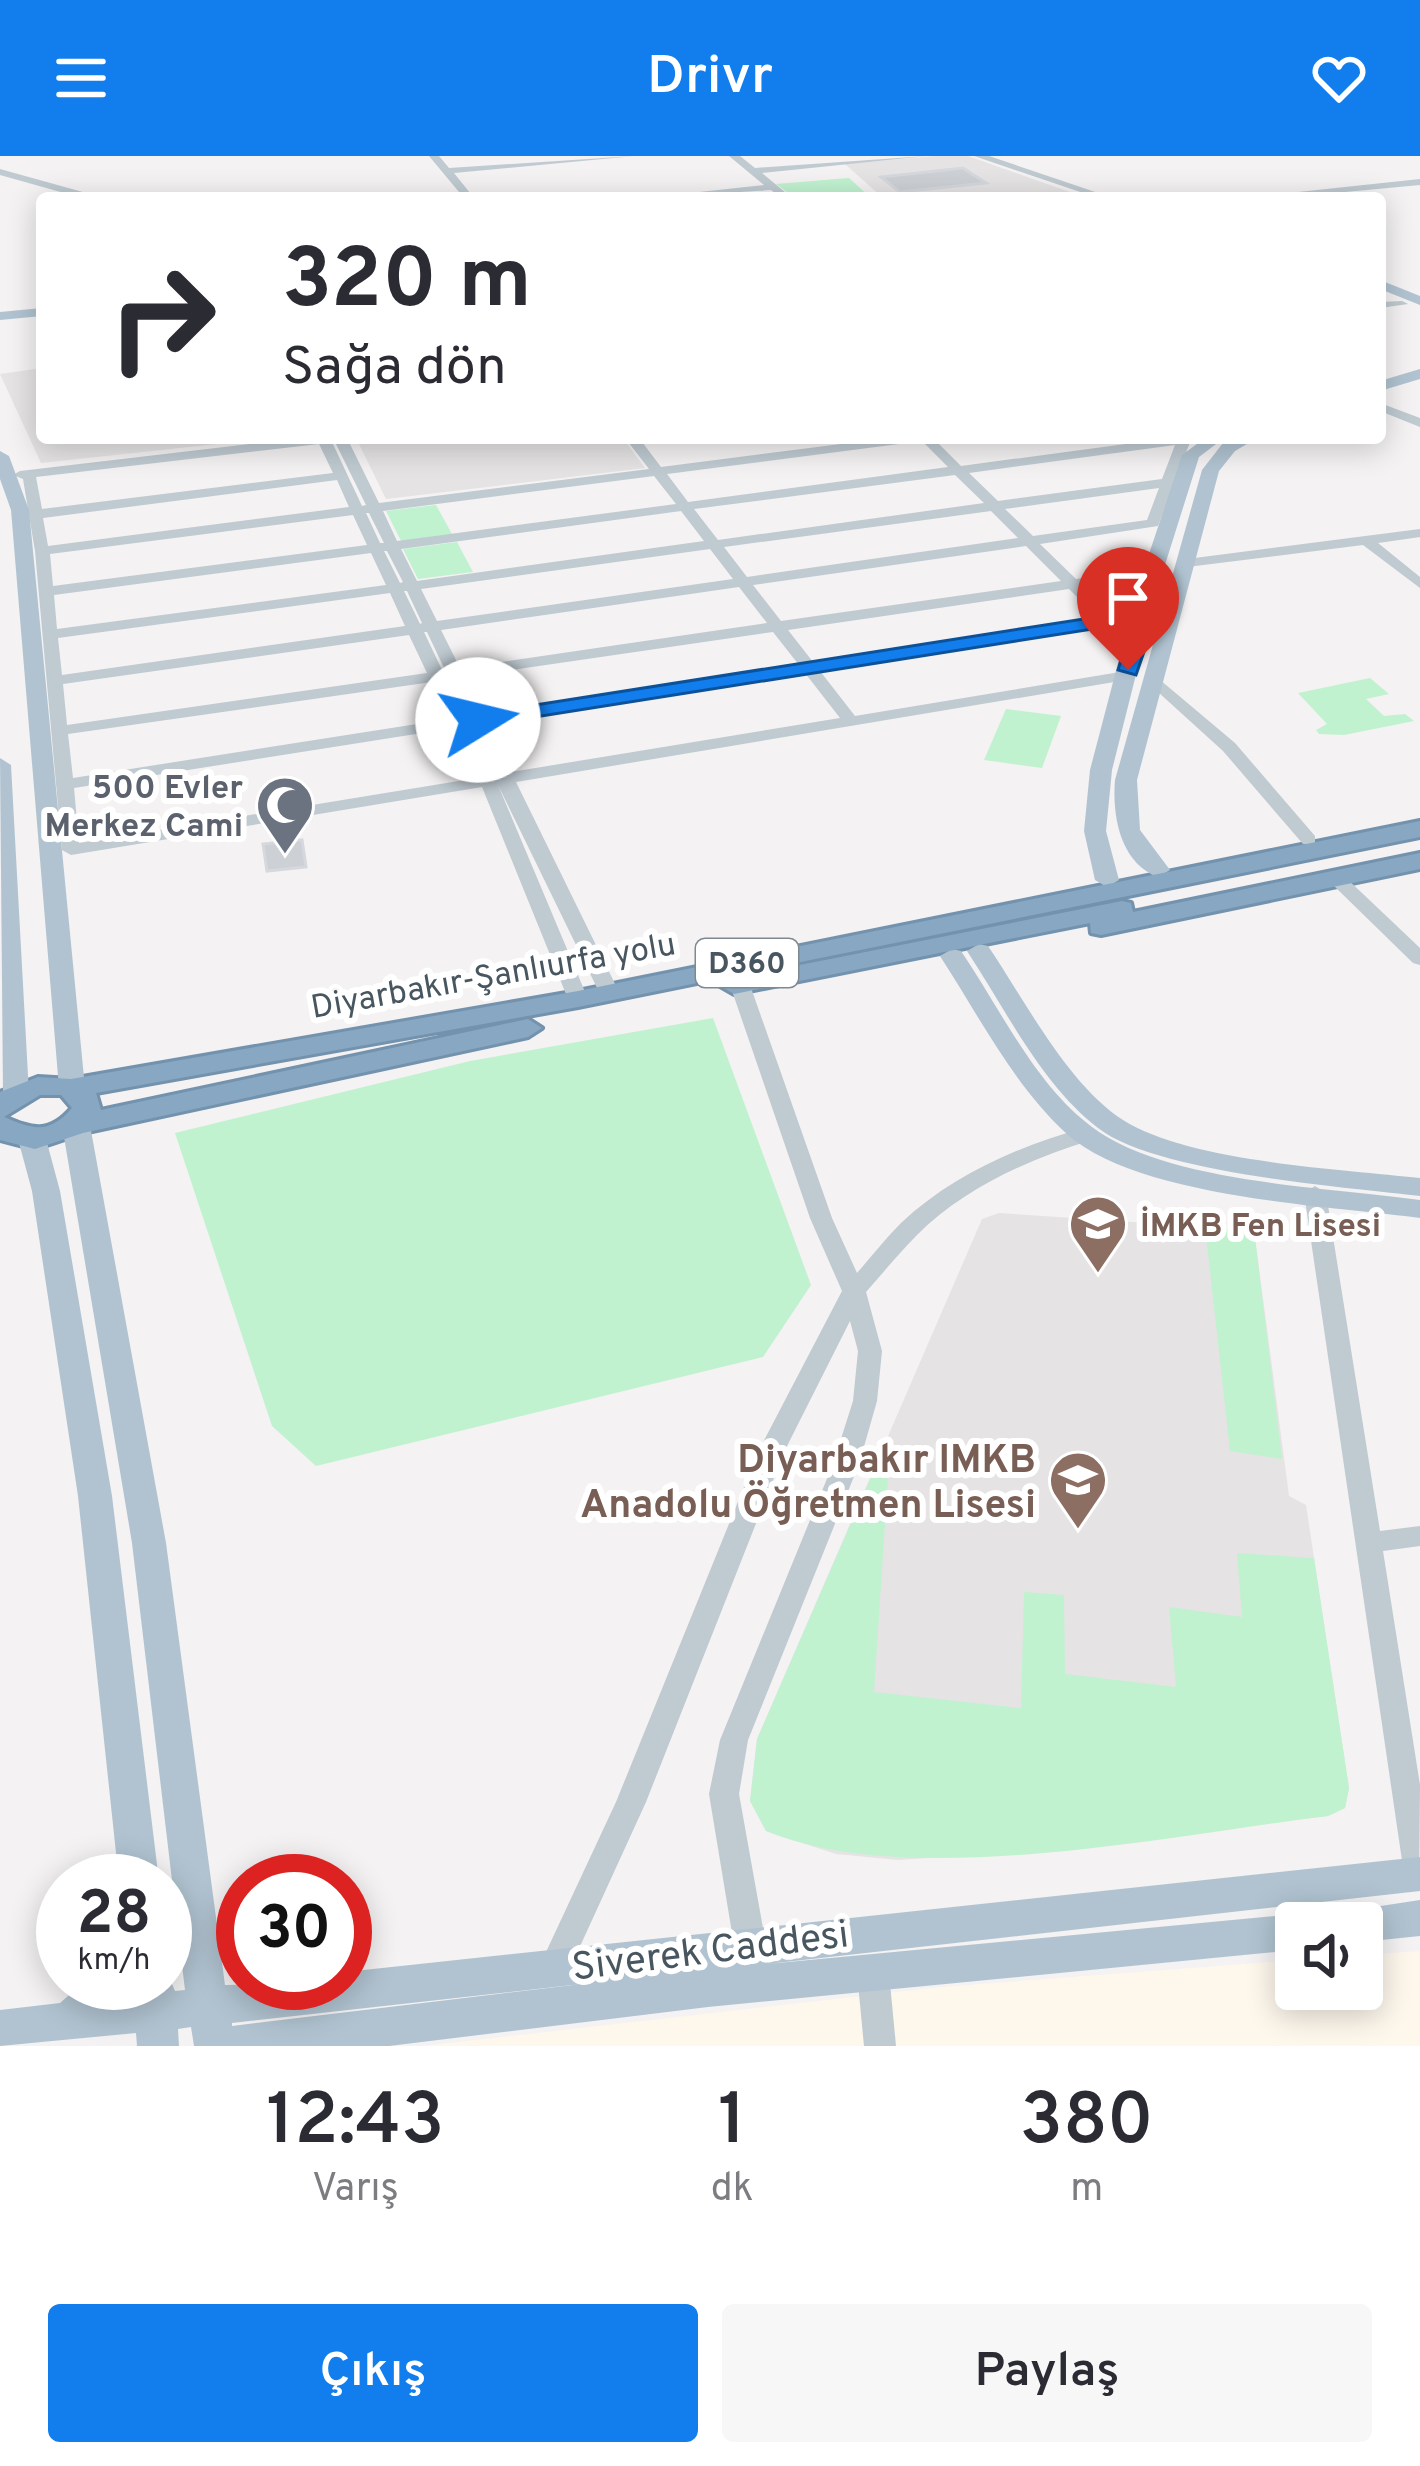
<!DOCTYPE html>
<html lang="tr">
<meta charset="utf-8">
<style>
body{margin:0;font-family:Overpass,sans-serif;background:#f7f7f7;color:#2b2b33;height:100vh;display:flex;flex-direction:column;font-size:45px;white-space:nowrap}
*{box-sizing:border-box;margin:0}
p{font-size:39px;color:#7c7c81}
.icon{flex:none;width:66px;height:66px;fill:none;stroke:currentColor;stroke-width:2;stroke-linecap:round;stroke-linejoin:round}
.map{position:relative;height:1890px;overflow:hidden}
.panel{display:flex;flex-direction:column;background:#fff;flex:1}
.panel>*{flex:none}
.hud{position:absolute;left:36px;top:36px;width:1350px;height:252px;border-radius:12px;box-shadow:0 6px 30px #0003;background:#fff;color:#2b2b33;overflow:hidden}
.buttons{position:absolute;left:1275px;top:1746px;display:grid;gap:24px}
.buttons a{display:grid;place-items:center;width:108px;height:108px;border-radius:12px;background:#fff;box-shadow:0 6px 30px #0003;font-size:60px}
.speed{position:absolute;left:36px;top:1698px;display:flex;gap:24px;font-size:60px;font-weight:700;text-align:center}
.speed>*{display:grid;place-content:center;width:156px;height:156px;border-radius:50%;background:#fff;box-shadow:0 6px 30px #0003;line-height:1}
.speed small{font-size:30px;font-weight:400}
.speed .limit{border:18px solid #d22;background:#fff;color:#111}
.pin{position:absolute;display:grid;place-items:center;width:102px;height:102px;color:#fff;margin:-123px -51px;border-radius:50% 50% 50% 0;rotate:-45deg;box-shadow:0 0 12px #0007}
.pin .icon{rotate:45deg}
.me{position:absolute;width:132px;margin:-66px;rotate:81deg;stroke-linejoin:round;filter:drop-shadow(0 0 9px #0008)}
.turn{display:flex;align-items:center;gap:42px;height:252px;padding:0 48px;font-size:54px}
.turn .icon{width:156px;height:156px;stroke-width:2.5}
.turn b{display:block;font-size:84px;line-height:102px}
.eta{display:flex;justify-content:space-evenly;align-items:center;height:204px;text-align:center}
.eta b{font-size:72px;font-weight:600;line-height:84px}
.primary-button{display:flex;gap:24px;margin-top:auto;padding:24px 48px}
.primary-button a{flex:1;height:138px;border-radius:12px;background:#127eed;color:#fff;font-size:48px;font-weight:600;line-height:138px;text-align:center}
.primary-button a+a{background:#f7f7f7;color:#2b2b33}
header{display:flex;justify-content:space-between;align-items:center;height:156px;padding:0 48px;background:#127eed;color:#fff;font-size:54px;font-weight:600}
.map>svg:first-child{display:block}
.commercial{fill:#fdf7ec}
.education{fill:#e5e3e4}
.green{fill:#c0f2d0}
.building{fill:#cdd1d6;stroke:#d5d8dd;stroke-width:3}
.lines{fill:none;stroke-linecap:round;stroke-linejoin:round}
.highway-casing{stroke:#7392ad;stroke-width:6}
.minor{fill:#bfcad1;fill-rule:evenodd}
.major{fill:#b1c3d1;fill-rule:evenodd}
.highway{fill:#88a7c2;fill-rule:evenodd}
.route{fill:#127eed;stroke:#0c529a;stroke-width:3}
.labels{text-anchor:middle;stroke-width:12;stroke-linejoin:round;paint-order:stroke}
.shield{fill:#fff;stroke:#7f8990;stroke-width:3}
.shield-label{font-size:30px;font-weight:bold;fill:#485660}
.worship-label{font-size:33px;font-weight:bold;fill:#5b616d;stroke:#fff;text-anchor:end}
.street-label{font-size:33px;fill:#485660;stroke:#fff}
.education-label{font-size:33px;font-weight:bold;fill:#785e54;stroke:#fff;text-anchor:start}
.near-education-label{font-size:39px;font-weight:bold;fill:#785e54;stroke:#fff;text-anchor:end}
.near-street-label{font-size:39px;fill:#485660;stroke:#fff}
</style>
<header><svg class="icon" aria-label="menu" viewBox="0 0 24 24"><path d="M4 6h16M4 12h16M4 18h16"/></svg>Drivr<svg class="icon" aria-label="heart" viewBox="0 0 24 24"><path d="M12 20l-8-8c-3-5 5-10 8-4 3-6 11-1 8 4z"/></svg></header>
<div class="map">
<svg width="1420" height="1890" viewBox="0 0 1420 1890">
<rect width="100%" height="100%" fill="#f4f2f2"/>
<path class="commercial" d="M1420,1795v95h-998l519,-59 355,-27v29h66v-34z"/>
<g class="education">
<path d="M936,0h32l119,42h-204l-38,-34z"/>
<path d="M42,212v70h230l-231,25 -41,-89z"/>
<path d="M623,282l22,30 -259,31 -29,-59z"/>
<path d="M999,1057l255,17 35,266 17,9 43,283 -4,20 -17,8 -277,34 -153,10 -62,-6 -70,-23 -16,-30 7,-62 225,-520z"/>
</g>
<g class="green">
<path d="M849,22l22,20h-76l-19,-14z"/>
<path d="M436,349l16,29 -51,7 -15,-30z"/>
<path d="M457,386l16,30 -55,7 -15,-30z"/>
<path d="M1370,522l19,16 -23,5 18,17 21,-2 9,7 -70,14 -25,-1 -3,-4 11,-6 -29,-31z"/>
<path d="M1006,553l55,7 -19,52 -58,-8z"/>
<path d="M713,862l98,267 -48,72 -447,109 -44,-40 -97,-293 295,-72z"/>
<path d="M1205,1070l49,4 28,229 -52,-8z"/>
<path d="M878,1305l11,1 -15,230 147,16 3,-116 40,3 1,79 111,13 -7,-80 73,10 -5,-64 77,5 35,230 -4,20 -17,8c-157,19 -417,75 -562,15l-16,-30 7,-62z"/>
</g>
<g class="building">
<path d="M963,12l23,15 -86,9 -19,-15z"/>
<path d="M302,684l4,27 -39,4 -4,-27z"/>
</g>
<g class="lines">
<g class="highway-casing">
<g id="highway">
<path d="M1420,665v16l-842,170 -482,86 5,17 427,-91 14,9 -14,9 -445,96 -48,16 -35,-9v-48l38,-15 33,2 507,-88zM40,939h21l11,13c-23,27 -40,21 -68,9z"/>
<path d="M1420,697v16l-319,66 -10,-2 -1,-10 -356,71 -14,-8 14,-8 388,-77 9,2 2,9z"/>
</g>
</g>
<g class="minor">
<path d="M429,0h10l10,12 185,-12 -180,17 20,25h-10z"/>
<path d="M729,0h11l15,12 172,-12 -165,17 30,25h-11l-10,-8 -127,8 120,-13z"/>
<path d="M974,0h15l124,42h-15z"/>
<path d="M0,13l97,27 1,2h-16l-82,-23z"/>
<path d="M1420,23v6l-139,13h-38z"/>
<path d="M1380,146l22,-1 6,3 -28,4z"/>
<path d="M1380,247l40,15v9l-40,-16z"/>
<path d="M301,282h46l32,65 270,-34 -24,-31h14l22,29 227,-29h45l28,28 209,-28 21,2 -15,37 9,4 -12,5 -15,40 -118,18 36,35 82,-10 2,3 -7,4 -69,11 56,56v6h-10l-24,-23 -286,45 35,45 271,-45 8,5 -2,3 -616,103 103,210 -3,4h-14l-3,-4 -101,-207 90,214 -10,6 -10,-6 -86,-212 -411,68 -9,-5 -27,-299 -12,-72 -10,-4 7,-4zM922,285l26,26 -260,35 -21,-28zM332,286h3l31,63 -4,1zM319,288l14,29 -291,36 -6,-32zM1175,289l-13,34 -164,22 -29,-28zM955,319l29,28 -266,37 -24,-31zM654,320l22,28 -279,37 -14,-30zM337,324l12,27 -301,39 -5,-28zM1159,332l-12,32 -114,16 -28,-27zM681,355l23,30 -287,40 -16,-32zM991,355l27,27 -271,39 -23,-30zM366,357h3l15,30h-4zM353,359l14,30 -314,41 -3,-32zM1026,390l35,35 -280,40 -28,-36zM710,393l23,30 -296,42 -16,-32zM384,395h3l16,31 -3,1zM371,397l15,32 -329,44 -3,-34zM739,431l28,36 -307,45 -19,-38zM1069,433l29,29 -285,44 -25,-32zM404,435h3l15,32 -2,1zM390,437l15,33 -343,49 -4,-37zM424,476h3l18,38h-3zM773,476l26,33 -317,49 -18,-37zM409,479l18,38 -360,52 -4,-41zM805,517l35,45 -329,54 -24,-49zM446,523h3l18,37 -2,1zM432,526l17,37 -376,59 -5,-44zM471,569l24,50 -26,-49zM454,572l23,50 -398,65 -5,-55z"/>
<path d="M1420,373v8l-42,6 42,34v11l-57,-43 -176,22 -7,-4 7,-4z"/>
<path d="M1153,518l82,69 80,93v8h-12l-80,-93 -76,-69 -2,-3z"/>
<path d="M1337,718l6,1 77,73v17l-7,-2 -82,-80 -3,-4z"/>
<path d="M740,823l10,6 82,233 25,55c15,-17 29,-35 44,-50 50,-47 117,-77 183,-95l11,7 -3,5c-63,19 -128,48 -175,95 -18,18 -34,38 -51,57l16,59 -5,50 -18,63 -111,276 -9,54 27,151 -5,10 -11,4 -11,-4 -5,-10 -25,-151 11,-54 113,-276 20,-63 5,-50 -8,-30 -65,129 -139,352 -80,175 -11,4 -11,-4 -5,-10 77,-165 143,-352 83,-159 -32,-73 -80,-233z"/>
<path d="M1315,1030l11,7 54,338 40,-5v20l-37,5 37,234 -1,102 -11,-3 -4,-10 -100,-681z"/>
<path d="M873,1802l11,5 5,10 7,73h-32l-7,-73 5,-10z"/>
</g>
<g class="major">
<path d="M1380,124l40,16v9l-40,-16z"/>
<path d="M42,152v8l-42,4v-8z"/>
<path d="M1420,213v10l-40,12v-10z"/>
<path d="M1205,282h19l-25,19 -41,130 -46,183 -6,61 13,49 -12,7 -12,-7 -11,-49 6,-61 48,-183 44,-132z"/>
<path d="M1235,282h22l-22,13 -16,20 -82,309 3,50 30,40 -12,7c-38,-14 -46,-62 -43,-97l87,-310 21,-27z"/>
<path d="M0,295l9,5 20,54 56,578 -13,8 -13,-8 -48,-578 -11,-31z"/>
<path d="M0,602l11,7 18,329 -13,8 -13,-8z"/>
<path d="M979,788l9,2c36,53 80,139 135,174 66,42 217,49 297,58v18c-77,-9 -264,-23 -322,-68 -57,-44 -92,-118 -131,-177z"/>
<path d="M952,793l9,2c39,57 74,134 131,176 74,56 236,60 328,73v18c-92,-12 -284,-21 -353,-84 -53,-48 -88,-118 -127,-178z"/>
<path d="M76,960l14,9 76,418 59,442 120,-2v-11l1075,-115v34l-653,73 529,-50 16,9h-16v27l-588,57 -319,39h-195l-3,-19 -13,2 1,17h-42l-1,-13 -136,13v-36l60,-7 23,-20h49l-5,13 7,-1v-12h31v-15l10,23 10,-1 -53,-447 -70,-418zM590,1827l-358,43v-3z"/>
<path d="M32,974l14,9 14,52 52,305 47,385h-40l-41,-385 -46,-305 -14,-52z"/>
<path d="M1420,1744v36l-58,6v-19h-19l5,-12z"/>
</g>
<use href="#highway" class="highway"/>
</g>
<path class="route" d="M1109,459l37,31 -10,29 -18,-5 7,-23 -20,-20 -627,99 -10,-6 10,-6z"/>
<defs>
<g id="mosque-pin" transform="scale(3)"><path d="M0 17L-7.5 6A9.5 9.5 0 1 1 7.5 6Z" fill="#6b7280" stroke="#fff"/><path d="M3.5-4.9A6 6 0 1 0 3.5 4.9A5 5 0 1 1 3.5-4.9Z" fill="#fff"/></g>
<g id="school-pin" transform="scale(3)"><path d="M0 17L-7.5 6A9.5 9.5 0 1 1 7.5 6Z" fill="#8d6e63" stroke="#fff"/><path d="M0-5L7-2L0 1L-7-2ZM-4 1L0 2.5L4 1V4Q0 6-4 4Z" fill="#fff"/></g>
</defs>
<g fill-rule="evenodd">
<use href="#mosque-pin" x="285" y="649"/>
<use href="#school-pin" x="1098" y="1068"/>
<use href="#school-pin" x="1078" y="1324"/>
</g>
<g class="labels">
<rect class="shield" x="696" y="783" width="102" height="48" rx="9"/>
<g class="shield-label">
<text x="747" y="817">D360</text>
</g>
<g class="worship-label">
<text x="243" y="642">500 Evler<tspan x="243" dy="38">Merkez Cami</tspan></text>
</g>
<g class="street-label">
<text transform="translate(493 818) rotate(-10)" y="12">Diyarbakır-Şanlıurfa yolu</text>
</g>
<g class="education-label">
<text x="1140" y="1080">İMKB Fen Lisesi</text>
</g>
<g class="near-education-label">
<text x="1036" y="1316">Diyarbakır IMKB<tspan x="1036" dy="45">Anadolu Öğretmen Lisesi</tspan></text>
</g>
<g class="near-street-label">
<text transform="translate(710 1793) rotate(-7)" y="14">Siverek Caddesi</text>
</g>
</g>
</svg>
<div class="buttons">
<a><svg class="icon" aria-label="sound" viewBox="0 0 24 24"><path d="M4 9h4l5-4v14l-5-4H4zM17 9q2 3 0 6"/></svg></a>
</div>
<div class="speed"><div>28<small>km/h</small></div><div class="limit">30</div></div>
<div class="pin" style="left:1128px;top:514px;background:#d93025"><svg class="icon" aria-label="arrive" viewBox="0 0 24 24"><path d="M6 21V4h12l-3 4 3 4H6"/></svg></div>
<svg class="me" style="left:478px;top:564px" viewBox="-20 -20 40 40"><circle r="19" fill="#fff"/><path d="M0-13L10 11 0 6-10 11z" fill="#127eed"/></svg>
<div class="hud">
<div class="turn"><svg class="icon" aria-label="right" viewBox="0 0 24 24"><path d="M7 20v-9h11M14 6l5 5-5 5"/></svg><div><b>320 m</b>Sağa dön</div></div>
</div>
</div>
<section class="panel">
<div class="eta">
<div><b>12:43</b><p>Varış</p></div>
<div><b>1</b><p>dk</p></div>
<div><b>380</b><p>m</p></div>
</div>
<div class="primary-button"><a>Çıkış</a><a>Paylaş</a></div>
</section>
